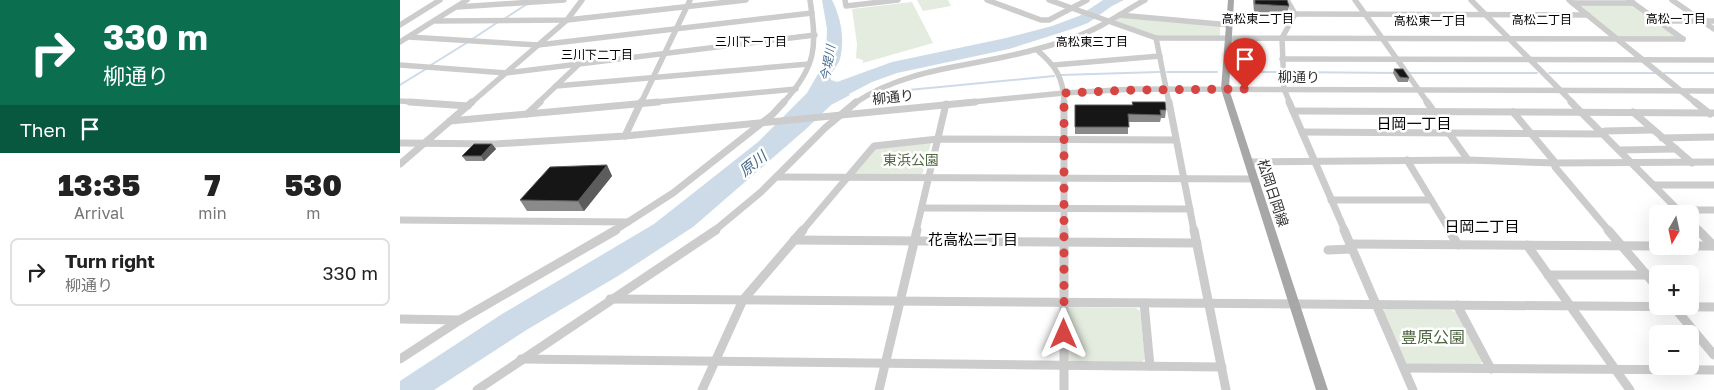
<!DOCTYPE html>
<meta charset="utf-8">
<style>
body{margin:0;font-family:"Golos Text","Noto Sans JP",sans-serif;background:#f2f2f2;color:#222;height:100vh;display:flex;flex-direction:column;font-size:19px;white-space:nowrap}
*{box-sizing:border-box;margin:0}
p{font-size:16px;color:#767676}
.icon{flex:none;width:28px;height:28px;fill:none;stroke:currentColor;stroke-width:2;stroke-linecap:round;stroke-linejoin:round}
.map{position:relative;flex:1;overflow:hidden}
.details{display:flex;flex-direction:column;background:#fff;width:400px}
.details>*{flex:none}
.hud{background:#0b6e4f;color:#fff;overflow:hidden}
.needle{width:32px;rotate:189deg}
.tools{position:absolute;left:1249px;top:205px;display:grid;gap:10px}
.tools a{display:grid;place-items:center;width:50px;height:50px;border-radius:8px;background:#fff;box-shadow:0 5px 20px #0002;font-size:25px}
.pin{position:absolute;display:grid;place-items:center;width:42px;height:42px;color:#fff;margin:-51px -21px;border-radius:50% 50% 50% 0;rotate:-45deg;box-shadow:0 0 5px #0007}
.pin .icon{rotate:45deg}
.me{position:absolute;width:55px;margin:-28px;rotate:0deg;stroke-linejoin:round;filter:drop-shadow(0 0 4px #0008)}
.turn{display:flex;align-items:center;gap:18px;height:105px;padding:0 20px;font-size:22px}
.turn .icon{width:65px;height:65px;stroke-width:2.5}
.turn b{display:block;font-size:35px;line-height:42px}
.then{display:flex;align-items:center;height:48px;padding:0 20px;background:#0003;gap:10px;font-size:19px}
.eta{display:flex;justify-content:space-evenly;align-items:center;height:85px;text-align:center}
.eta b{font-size:30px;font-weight:800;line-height:35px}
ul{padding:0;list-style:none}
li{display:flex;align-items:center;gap:15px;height:68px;margin:0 10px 8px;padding:0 10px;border:2px solid #e0e0e0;border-radius:8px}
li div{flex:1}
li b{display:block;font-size:19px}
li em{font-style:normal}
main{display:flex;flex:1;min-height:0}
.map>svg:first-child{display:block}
.green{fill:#e4ebdf}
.water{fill:#cddbe9}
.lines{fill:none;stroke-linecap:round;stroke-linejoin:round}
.stream{stroke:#cddbe9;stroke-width:2}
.minor-far2{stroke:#ccc;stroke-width:5.5}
.minor-far1{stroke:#ccc;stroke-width:7}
.minor{stroke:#ccc;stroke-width:9}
.major{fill:#a7a7a7;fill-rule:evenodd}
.wall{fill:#8a8a8a}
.shaded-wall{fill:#5c5c5c}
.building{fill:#161616;stroke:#5c5c5c}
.route{stroke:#d64542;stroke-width:9;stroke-dasharray:0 16.2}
.labels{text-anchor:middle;stroke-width:5;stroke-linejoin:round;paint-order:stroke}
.far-neighbourhood-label{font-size:12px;fill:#000;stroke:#fff}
.far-water-label{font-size:12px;font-style:italic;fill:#44698b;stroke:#fff}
.street-label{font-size:14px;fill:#2f2f2f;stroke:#fff}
.park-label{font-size:14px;fill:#4f6740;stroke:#fff}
.neighbourhood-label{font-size:15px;fill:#000;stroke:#fff}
.water-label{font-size:15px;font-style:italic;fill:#44698b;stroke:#fff}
.near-park-label{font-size:16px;fill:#4f6740;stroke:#fff}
</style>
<main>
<section class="details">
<div class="hud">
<div class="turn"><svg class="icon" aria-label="right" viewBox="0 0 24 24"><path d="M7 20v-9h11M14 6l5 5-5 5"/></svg><div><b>330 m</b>柳通り</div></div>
<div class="then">Then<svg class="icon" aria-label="arrive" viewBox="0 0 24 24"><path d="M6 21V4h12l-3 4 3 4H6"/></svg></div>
</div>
<div class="eta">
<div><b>13:35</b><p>Arrival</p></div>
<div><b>7</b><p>min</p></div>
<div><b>530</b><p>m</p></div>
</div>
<ul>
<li><svg class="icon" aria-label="right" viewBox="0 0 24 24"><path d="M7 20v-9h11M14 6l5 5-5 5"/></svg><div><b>Turn right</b><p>柳通り</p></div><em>330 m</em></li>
</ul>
</section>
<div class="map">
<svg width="1314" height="390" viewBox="0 0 1314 390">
<rect width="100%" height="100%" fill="#fff"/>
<g class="green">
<path d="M517,0h31l3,6 -28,5z"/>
<path d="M512,2l21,41 -70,20v-3l-7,-2 1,-14 -5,-35z"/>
<path d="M1230,4l47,33h-59l-40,-32z"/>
<path d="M718,16l102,10v10h-64l-42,-15z"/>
<path d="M531,143l-9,32h-66l-2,-2 21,-24z"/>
<path d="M671,307l65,1 4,3 5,48 -4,3 -70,-1 -4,-2 -1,-50z"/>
<path d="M985,309l66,1 5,2 27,49 -3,4h-70l-5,-3 -22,-50z"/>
</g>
<path class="water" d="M422,0h10c9,18 13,39 8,59 -2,6 -7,11 -10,17l1,4 6,2 55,-20 114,-24 46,-12 27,-10 24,-16h21l-12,6 -24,17 -16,6 -63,20 -112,24 -25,9 -23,12 1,1 -19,10 -25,24 -113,98 -75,49 -90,53 -94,61h-34v-9l102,-67 152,-90 104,-82 49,-49 15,-26 4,-13 1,-25z"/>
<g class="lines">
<g class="stream">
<path d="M104,19l23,-15"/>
<path d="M71,40l27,-18"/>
<path d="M31,65l37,-23"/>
<path d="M767,72h50"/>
<path d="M836,72h43"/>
<path d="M885,72l110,1"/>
<path d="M1009,73h128"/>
<path d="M1149,73h108"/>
<path d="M1264,73h50"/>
<path d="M661,75l98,-3"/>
<path d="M0,85l26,-16"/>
<path d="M477,93l177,-17"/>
</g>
<g class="minor-far2">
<path d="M445,0l1,6 52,-6"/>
<path d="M587,0l54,20h8l38,-20"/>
<path d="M649,0l107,38 527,1"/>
<path d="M887,0l8,14 -13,24 2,51 6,14"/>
<path d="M955,0l73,103"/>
<path d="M1071,0l102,103"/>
<path d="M1169,0l127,103"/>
<path d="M1229,0l54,39"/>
<path d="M1272,0l42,29"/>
<path d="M1173,3h60"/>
<path d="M57,7l107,-7"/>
<path d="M895,14l293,1"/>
<path d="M719,15l111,10"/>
<path d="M36,21l131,-1 179,-20"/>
<path d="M1259,21h55"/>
<path d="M0,25l40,-25"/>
<path d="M9,37l129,8 274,-32"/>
<path d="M756,38l13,65"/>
<path d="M0,42l67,-42"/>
<path d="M637,50c18,15 27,28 27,53"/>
<path d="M882,59l432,1"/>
<path d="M0,65l106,8 309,-38"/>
<path d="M654,65l106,-9"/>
<path d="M156,86l253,-22"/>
<path d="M0,101l27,2"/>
<path d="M71,103l96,-83 15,-20"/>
<path d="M138,103l41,-39"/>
<path d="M241,103l49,-103"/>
<path d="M245,103l151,-14"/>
<path d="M383,103c34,-37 34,-56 27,-103"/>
<path d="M455,103c54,-37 121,-36 182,-54 23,-6 45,-13 65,-24 15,-8 28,-17 43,-25"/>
<path d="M562,103l102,-10 70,-4 580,2"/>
</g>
<g class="minor-far1">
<path d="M10,102l58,4"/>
<path d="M664,102v129"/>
<path d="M769,102l25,129"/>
<path d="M889,102l56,129"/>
<path d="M1027,102l41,58"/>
<path d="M1171,102l111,112"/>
<path d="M1295,102l15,12"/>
<path d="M893,111l421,2"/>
<path d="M1113,112l41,49 1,6 54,64"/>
<path d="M1233,112l59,51"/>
<path d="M127,114l13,-12"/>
<path d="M50,121l208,-19"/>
<path d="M902,132l298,2 5,-3 48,-1"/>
<path d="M225,136l16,-34"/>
<path d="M1262,138l52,-1"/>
<path d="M0,143l95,1 130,-8 350,-34"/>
<path d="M1220,150l56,-1"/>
<path d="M1007,160l43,71"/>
<path d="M849,162l219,-2 87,3 159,-1"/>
<path d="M0,164l72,-62"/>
<path d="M377,177l477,2"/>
<path d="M1254,185h60"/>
<path d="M931,200h100"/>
<path d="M522,208l268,1"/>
<path d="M1278,210h36"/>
<path d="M0,220l228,2"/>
<path d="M1290,221l9,10"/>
<path d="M214,231l59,-38 99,-78 12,-13"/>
<path d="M314,231l47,-39 64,-64 31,-26"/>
<path d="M402,231l72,-85 64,-7 238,1"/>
<path d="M516,231l30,-127"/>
</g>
<g class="minor">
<path d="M664,230v160"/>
<path d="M794,230l32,160"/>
<path d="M944,230l69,160"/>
<path d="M1049,230l9,15"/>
<path d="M1208,230l50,58"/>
<path d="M1298,230l16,16"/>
<path d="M394,240l403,3"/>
<path d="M950,244l308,2"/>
<path d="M1127,245l103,145"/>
<path d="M1290,246h24"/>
<path d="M928,250l24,-1"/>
<path d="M1148,275h99"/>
<path d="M210,299l1104,8"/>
<path d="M744,303l6,63"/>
<path d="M1057,305l34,64"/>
<path d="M1273,306l41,49"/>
<path d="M0,319l60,1"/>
<path d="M0,359l60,-39 156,-90"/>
<path d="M121,359l701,8"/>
<path d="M1004,368l310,2"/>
<path d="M77,390l239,-160"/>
<path d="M302,390l41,-90 60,-70"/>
<path d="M479,390l38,-160"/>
</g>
<path class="major" d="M828,0h6l-5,89 99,301h-12l-95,-301z"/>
</g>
<g class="wall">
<path d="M853,0l36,6 -2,9 -33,-3z"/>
<path d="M994,69l15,9 -1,4h-10l-5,-9z"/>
<path d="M732,102l34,8 -1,8h-4l-1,4h-32v12h-53v-29h57z"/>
<path d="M92,144l4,5 -12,12h-18l-4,-5z"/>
<path d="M207,165l5,11 -28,35h-57l-7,-11z"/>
</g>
<g class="shaded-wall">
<path d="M92,144l4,5 -12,12 -3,-5z"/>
<path d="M207,165l5,11 -28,35 -6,-10z"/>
</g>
<g class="building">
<path d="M855,0h32l2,6 -34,-2z"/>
<path d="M994,69h9l6,9 -9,-1z"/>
<path d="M732,102h33l1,8h-6l1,5 -33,-1 1,13h-54v-22h58z"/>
<path d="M74,144h18l-11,12h-19z"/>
<path d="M207,165l-29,36 -58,-1 30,-33z"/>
</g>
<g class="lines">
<path class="route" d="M664,334v-241l70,-3 111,-1"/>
</g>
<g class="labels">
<g class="far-neighbourhood-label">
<text x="858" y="23">高松東二丁目</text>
<text x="1276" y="23">高松一丁目</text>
<text x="1142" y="24">高松二丁目</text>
<text x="1030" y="25">高松東一丁目</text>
<text x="351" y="46">三川下一丁目</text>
<text x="692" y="46">高松東三丁目</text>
<text x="197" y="59">三川下二丁目</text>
</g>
<g class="far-water-label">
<text transform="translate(428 63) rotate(-80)" y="4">今堤川</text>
</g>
<g class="street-label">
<text x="899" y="82">柳通り</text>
<text transform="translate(493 97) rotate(-6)" y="5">柳通り</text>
<text transform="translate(873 193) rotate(72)" y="5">松岡日岡線</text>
</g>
<g class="park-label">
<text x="511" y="165">東浜公園</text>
</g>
<g class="neighbourhood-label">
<text x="1014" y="129">日岡一丁目</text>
<text x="1082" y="232">日岡二丁目</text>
<text x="573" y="245">花高松二丁目</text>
</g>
<g class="water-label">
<text transform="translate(353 164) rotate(-39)" y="5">原川</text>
</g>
<g class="near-park-label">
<text x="1033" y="343">豊原公園</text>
</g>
</g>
</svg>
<div class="tools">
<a><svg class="needle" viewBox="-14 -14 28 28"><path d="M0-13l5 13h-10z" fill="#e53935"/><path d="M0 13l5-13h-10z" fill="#767676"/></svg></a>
<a>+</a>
<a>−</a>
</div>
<div class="pin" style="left:845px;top:89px;background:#d93025"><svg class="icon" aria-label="arrive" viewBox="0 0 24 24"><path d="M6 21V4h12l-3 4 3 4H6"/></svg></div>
<svg class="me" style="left:664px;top:334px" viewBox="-20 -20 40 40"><path d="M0-17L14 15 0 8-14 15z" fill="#d64542" stroke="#fff" stroke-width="4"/></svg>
</div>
</main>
